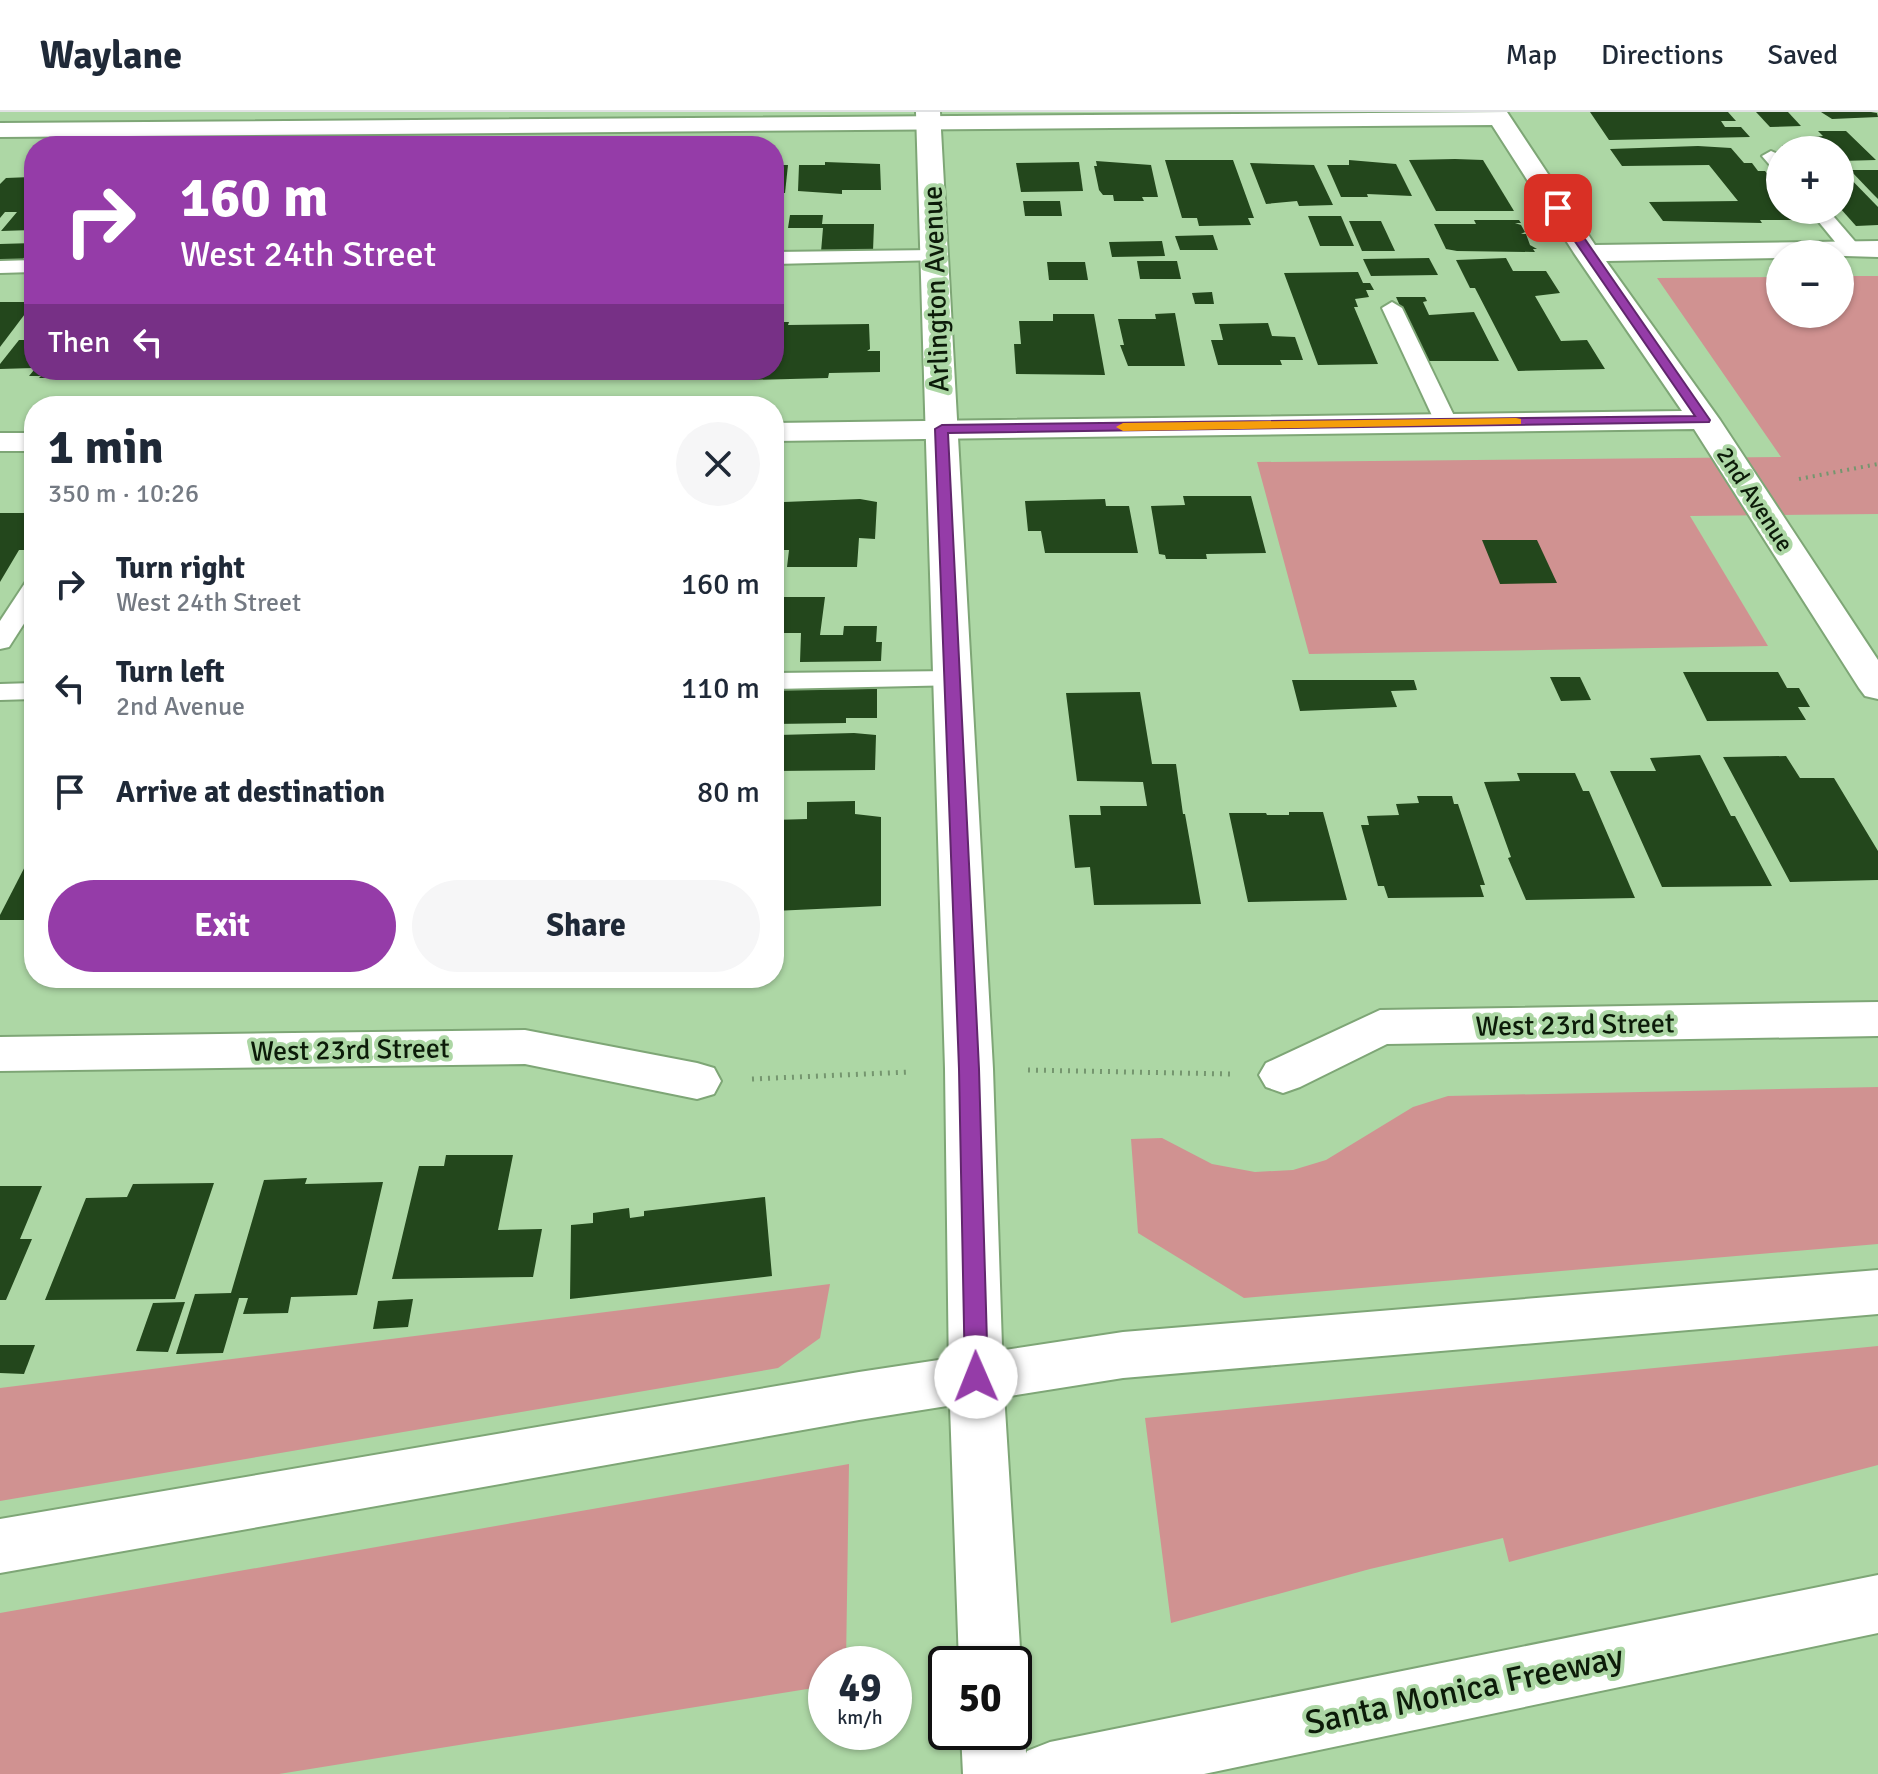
<!DOCTYPE html>
<meta charset="utf-8">
<style>
body{margin:0;font-family:Signika,sans-serif;background:#f6f6f7;color:#1f2937;height:100vh;display:flex;flex-direction:column;font-size:30px;white-space:nowrap}
*{box-sizing:border-box;margin:0}
p{font-size:26px;color:#747a83}
.icon{flex:none;width:44px;height:44px;fill:none;stroke:currentColor;stroke-width:2;stroke-linecap:round;stroke-linejoin:round}
.map{position:relative;flex:1;overflow:hidden}
.side{position:absolute;left:24px;top:284px;width:760px;height:592px;display:flex;flex-direction:column;background:#fff;border-radius:32px;box-shadow:0 2px 6px #0004}
.side>*{flex:none}
.guide{position:absolute;left:24px;top:24px;width:760px;height:244px;border-radius:32px;box-shadow:0 2px 6px #0004;background:#953ca8;color:#fff;overflow:hidden}
.buttons{position:absolute;left:1766px;top:24px;display:grid;gap:16px}
.buttons a{display:grid;place-items:center;width:88px;height:88px;border-radius:50%;background:#fff;box-shadow:0 2px 6px #0004;font-size:40px}
.speed{position:absolute;left:808px;top:1534px;display:flex;gap:16px;font-size:40px;font-weight:700;text-align:center}
.speed>*{display:grid;place-content:center;width:104px;height:104px;border-radius:50%;background:#fff;box-shadow:0 2px 6px #0004;line-height:1}
.speed small{font-size:20px;font-weight:400}
.speed .limit{border:4px solid #111;border-radius:12px;background:#fff;color:#111}
.pin{position:absolute;display:grid;place-items:center;width:68px;height:68px;color:#fff;margin:-34px;border-radius:16px;box-shadow:0 4px 12px #0006}
.me{position:absolute;width:88px;margin:-44px;rotate:359deg;stroke-linejoin:round;filter:drop-shadow(0 0 6px #0008)}
.turn{display:flex;align-items:center;gap:28px;height:168px;padding:0 24px;font-size:36px}
.turn .icon{width:104px;height:104px;stroke-width:2.5}
.turn b{display:block;font-size:56px;line-height:68px}
.then{display:flex;align-items:center;height:76px;padding:0 24px;background:#0003;gap:16px;font-size:30px}
.round{display:grid;place-items:center;flex:none;width:84px;height:84px;border-radius:42px;background:#f6f6f7}
.head{display:flex;align-items:center;justify-content:space-between;height:136px;padding:0 24px}
h1{font-size:48px;font-weight:700;line-height:60px}
.cta{display:flex;gap:16px;margin-top:auto;padding:16px 24px}
.cta a{flex:1;height:92px;border-radius:48px;background:#953ca8;color:#fff;font-size:32px;font-weight:700;line-height:92px;text-align:center}
.cta a+a{background:#f6f6f7;color:#1f2937}
ul{padding:0;list-style:none}
li{display:flex;align-items:center;gap:24px;height:104px;padding:0 24px}
li div{flex:1}
li b{display:block;font-size:30px}
li em{font-style:normal}
header{display:flex;align-items:center;gap:48px;box-sizing:border-box;height:112px;padding:0 40px;background:#fff;border-bottom:2px solid #e0e1e3}
header strong{font-size:38px}
nav{display:flex;gap:44px;margin-inline-start:auto;font-size:28px}
.map>svg:first-child{display:block}
.green{fill:#d09291}
.building{fill:#23471c}
.lines{fill:none;stroke-linecap:round;stroke-linejoin:round}
.service-casing{stroke:#7ea676;stroke-width:4}
.minor-casing{stroke:#7ea676;stroke-width:4}
.secondary-casing{stroke:#7ea676;stroke-width:4}
.motorway-casing{stroke:#7ea676;stroke-width:4}
.path-far1{stroke:#75966f;stroke-width:4;stroke-dasharray:2 5;stroke-linecap:butt}
.path{stroke:#75966f;stroke-width:5;stroke-dasharray:2 6;stroke-linecap:butt}
.service{fill:#fff;fill-rule:evenodd}
.minor{fill:#fff;fill-rule:evenodd}
.secondary{fill:#fff;fill-rule:evenodd}
.motorway{fill:#fff;fill-rule:evenodd}
.route{fill:#953ca8;stroke:#61276d;stroke-width:2}
.slow{fill:#f59e0b}
.labels{text-anchor:middle;stroke-width:8;stroke-linejoin:round;paint-order:stroke}
.far-street-label{font-size:24px;fill:#0c1b09;stroke:#add7a5}
.street-label{font-size:28px;fill:#0c1b09;stroke:#add7a5}
.near-street-label{font-size:34px;fill:#0c1b09;stroke:#add7a5}
</style>
<header>
<strong>Waylane</strong>
<nav><a>Map</a><a>Directions</a><a>Saved</a></nav>
</header>
<div class="map">
<svg width="1878" height="1662" viewBox="0 0 1878 1662">
<rect width="100%" height="100%" fill="#add7a5"/>
<g class="green">
<path d="M1840,164h38v238l-188,2 78,130 -459,8 -52,-192 524,-5 -124,-179 123,-1v37h60z"/>
<path d="M1878,975v157l-634,54 -106,-65 -7,-94 31,-1 50,26 43,8 38,-2 33,-10 87,-53 35,-11z"/>
<path d="M830,1172l-10,54 -42,30 -778,133v-113z"/>
<path d="M1878,1234v119l-369,97 -6,-24 -133,31 -199,54 -26,-205z"/>
<path d="M849,1352l-3,200h-20v22l-547,88h-279v-161z"/>
</g>
<g class="building">
<path d="M1590,0h138l8,9h-15l4,6h16l9,10 -141,3z"/>
<path d="M1756,0h32l13,14 -31,1z"/>
<path d="M1821,0h50l6,1 1,4 -46,2z"/>
<path d="M1818,19h28l30,29 -36,1v-11h-12l-14,-13 9,-1z"/>
<path d="M1782,33h36l5,5h-36z"/>
<path d="M1698,34l33,2 13,15h8l6,8h7l15,17v22h5l8,10h-33l2,3 -99,-2 -14,-19 89,-1 -29,-36 -87,1 -12,-17z"/>
<path d="M1455,47l28,1 31,51h-78l-27,-51z"/>
<path d="M1165,48h68l21,58h-6l3,7 -52,1 -2,-8h-15z"/>
<path d="M1349,48l47,4 16,32 -45,-2 1,3h-27l-14,-32h22z"/>
<path d="M1096,49l55,4 7,32h-16l2,4h-30l-1,-6h-10l-4,-5 -5,-24h3z"/>
<path d="M825,50l55,2 1,26h-39v4l-44,-3 1,-26h26z"/>
<path d="M1079,50l4,29 -62,1 -5,-29z"/>
<path d="M1250,51l64,2 19,40 -34,1 -2,-5 -31,3z"/>
<path d="M774,53h14l-3,28h-11z"/>
<path d="M1840,56l38,39v18l-22,1 -16,-18z"/>
<path d="M1850,58h28v29l-5,-5z"/>
<path d="M34,62v54l-2,2 -31,1 16,-19h-12l-5,6v-34l6,-6 25,-1z"/>
<path d="M1023,89h37l2,15h-37z"/>
<path d="M790,103h33l-1,9h52l-1,27 -52,1 2,-24h-35z"/>
<path d="M1308,104h33l13,30h-34z"/>
<path d="M1474,108h45l2,3h-6l6,2 4,7 -4,2h5l4,11 7,4h-4l2,3 -78,-1 -11,-2 -12,-25h42z"/>
<path d="M1349,109h32l14,30h-33z"/>
<path d="M1213,123l5,15h-38l-5,-14z"/>
<path d="M1162,129l3,15 -53,1 -3,-15z"/>
<path d="M34,131l-11,16h-23v-15z"/>
<path d="M1429,146l9,17 -67,1 -8,-17z"/>
<path d="M1506,146l7,13h33l14,22 -25,3 26,45 26,-1 18,29 -87,2 -43,-83h-5l-14,-28z"/>
<path d="M1137,149h40l4,18h-41z"/>
<path d="M1047,150h38l3,18h-39z"/>
<path d="M1358,160l5,11h7l4,7h-8l3,7 -14,2 3,8h-4l24,57 -60,1 -34,-92z"/>
<path d="M1212,180l2,12h-19l-3,-11z"/>
<path d="M1396,185h29l2,4 -4,1 6,13 45,-3 25,49h-74z"/>
<path d="M0,190h34l-34,45z"/>
<path d="M1175,201l10,53h-57l-8,-21h4l-6,-26h38l-1,-5z"/>
<path d="M1053,202h41l11,61 -89,-1 -2,-30h7l-2,-23h34z"/>
<path d="M774,210h15l-1,3 81,-1 1,25 -3,2h13v21l-51,1 -1,5 -81,2 1,-10h26z"/>
<path d="M1268,211l4,13 23,1 8,23h-23l2,5h-64l-7,-25h12l-4,-16z"/>
<path d="M19,228h15v28l-34,1v-5z"/>
<path d="M34,258h48l-5,8h-38l2,-2h-12z"/>
<path d="M96,258h72l-5,8 -73,1z"/>
<path d="M274,258h88l-3,7 -89,1z"/>
<path d="M398,258h66l-3,7h-66z"/>
<path d="M633,258h79l-1,4 -79,1z"/>
<path d="M1183,384h68l15,57 -60,1 1,5h-41l-1,-4 -6,-1 -8,-48 34,-1z"/>
<path d="M860,387l17,3 -2,37 -16,-1 -2,29h-70l2,-17h-11l6,-48z"/>
<path d="M1105,387l1,7h23l9,47h-93l-4,-22h-13l-3,-30z"/>
<path d="M0,401h34v33l-6,4h-9l-19,32z"/>
<path d="M1482,428h55l20,43 -57,1z"/>
<path d="M778,485h47l-5,38h23l1,-9h33l-1,16h6l-1,19 -81,1 1,-29h-27z"/>
<path d="M1683,560h95l9,16h12l11,19h-12l8,13 -99,1z"/>
<path d="M1550,565h30l11,23 -30,1z"/>
<path d="M1292,568h122l3,10 -26,1 6,16 -97,4z"/>
<path d="M877,577v29h-31v5l-72,1 1,-34z"/>
<path d="M1140,580l12,72h24l7,50h2l16,90 -107,1 -4,-38 -15,1 -6,-53h32l-1,-9h47l-4,-24 -66,-1 -11,-88z"/>
<path d="M854,621l22,2 -1,35 -100,1 3,-36z"/>
<path d="M1700,643l31,61h4l37,70 -110,1 -52,-116h46l-6,-13z"/>
<path d="M1786,644l14,22h34l44,73v29l-88,2 -67,-125z"/>
<path d="M1517,661h58l8,18h6l46,107 -109,2 -18,-42 3,-1 -27,-75 36,-1z"/>
<path d="M1417,684h35l2,8h4l27,81h-5l4,12 -96,1 -4,-12h-6l-17,-61h8l-2,-9 32,-1 -3,-11 23,-1z"/>
<path d="M855,689v13l26,3v89l-107,5v-91l33,-1v-17z"/>
<path d="M1289,700h34l24,88 -99,2 -19,-89h37l1,2h22z"/>
<path d="M34,737v71h-34v-5z"/>
<path d="M446,1043h67l-15,75 44,-1 -9,48 -141,2 27,-113h25z"/>
<path d="M307,1066l-2,6 78,-2 -26,113 -66,2 -3,16 -45,1 5,-16h-9l-16,55 -47,1 19,-60 36,-1 33,-113z"/>
<path d="M214,1071l-39,116 -130,1 41,-102 41,-1 6,-13z"/>
<path d="M0,1074h42l-22,53h12l-26,61h-6z"/>
<path d="M765,1085l7,79 -202,23 1,-74 22,-2v-10l36,-5 1,10 14,-2v-5z"/>
<path d="M413,1187l-5,28 -35,2 5,-28z"/>
<path d="M185,1190l-17,50 -32,-1 17,-48z"/>
<path d="M0,1233h35l-11,29 -24,-1z"/>
</g>
<g class="lines">
<g class="service-casing">
<g id="service">
<path d="M1771,39l9,4v16l-6,-1 -12,-14z"/>
<path d="M1809,98h19l31,36 3,4 -3,4h-14z"/>
<path d="M934,138l10,6 -3,4 -167,4v-12z"/>
<path d="M34,148v12l-34,1v-12z"/>
<path d="M1392,190l10,6 55,114 -3,5h-16l-3,-5 -53,-114z"/>
<path d="M34,468v28l-25,39 -9,2v-28l25,-38z"/>
<path d="M952,559l10,2 4,6 -4,6 -188,4v-16z"/>
<path d="M34,571v16l-34,1v-16z"/>
</g>
</g>
<g class="minor-casing">
<g id="minor">
<path d="M1507,0l88,133 283,-4v16l-98,-3v4l-174,3 114,159 158,240v39l-13,-3 -6,-8 -165,-259 -920,12v-18l908,-12 -108,-158 -82,-128 -1492,12v-14z"/>
<rect x="0" y="321" width="34" height="18"/>
<path d="M1878,890v34l-491,8 -87,43 -17,6 -17,-6 -7,-12 7,-12 114,-53z"/>
<path d="M525,918l172,33 17,5 7,13 -7,13 -17,5 -172,-35 -525,7v-34z"/>
</g>
</g>
<g class="secondary-casing">
<g id="secondary">
<path d="M916,0h24l53,957 10,308 18,287 -7,16v-16h-55l-10,-287 -4,-308z"/>
<path d="M1014,1597l11,23 2,42h-64l-2,-42h53z"/>
</g>
</g>
<g class="motorway-casing">
<g id="motorway">
<path d="M1878,1158v44l-755,64 -264,42 -859,153v-54l859,-147 264,-40z"/>
<path d="M1878,1463v58l-674,141h-186l9,-23 23,-9z"/>
</g>
</g>
<path class="path-far1" d="M1799,367l79,-15"/>
<g class="path">
<path d="M1028,958l202,4"/>
<path d="M752,967l158,-7"/>
</g>
<use href="#service" class="service"/>
<use href="#minor" class="minor"/>
<use href="#secondary" class="secondary"/>
<use href="#motorway" class="motorway"/>
</g>
<path class="route" d="M1554,94h8l148,214 -1,2 -761,11 31,636 9,308 -4,7 -8,2 -8,-2 -3,-7 -6,-308 -24,-640 7,-4 753,-9 -143,-208z"/>
<path class="slow" d="M1516,306l5,1v5l-398,7 -7,-4 7,-4z"/>
<g class="labels">
<g class="far-street-label">
<text transform="translate(1755 387) rotate(57)" y="8">2nd Avenue</text>
</g>
<g class="street-label">
<text transform="translate(935 177) rotate(-92)" y="10">Arlington Avenue</text>
<text transform="translate(1575 912) rotate(-1)" y="10">West 23rd Street</text>
<text transform="translate(350 937) rotate(-1)" y="10">West 23rd Street</text>
</g>
<g class="near-street-label">
<text transform="translate(1464 1577) rotate(-12)" y="12">Santa Monica Freeway</text>
</g>
</g>
</svg>
<div class="buttons">
<a>+</a>
<a>−</a>
</div>
<div class="speed"><div>49<small>km/h</small></div><div class="limit">50</div></div>
<div class="pin" style="left:1558px;top:96px;background:#d93025"><svg class="icon" aria-label="arrive" viewBox="0 0 24 24"><path d="M6 21V4h12l-3 4 3 4H6"/></svg></div>
<svg class="me" style="left:976px;top:1265px" viewBox="-20 -20 40 40"><circle r="19" fill="#fff"/><path d="M0-13L10 11 0 6-10 11z" fill="#953ca8"/></svg>
<div class="guide">
<div class="turn"><svg class="icon" aria-label="right" viewBox="0 0 24 24"><path d="M7 20v-9h11M14 6l5 5-5 5"/></svg><div><b>160 m</b>West 24th Street</div></div>
<div class="then">Then<svg class="icon" aria-label="left" viewBox="0 0 24 24"><path d="M17 20v-9H6M10 6l-5 5 5 5"/></svg></div>
</div>
<section class="side">
<div class="head"><div><h1>1 min</h1><p>350 m · 10:26</p></div><a class="round"><svg class="icon" aria-label="close" viewBox="0 0 24 24"><path d="M6 6l12 12M18 6L6 18"/></svg></a></div>
<ul>
<li><svg class="icon" aria-label="right" viewBox="0 0 24 24"><path d="M7 20v-9h11M14 6l5 5-5 5"/></svg><div><b>Turn right</b><p>West 24th Street</p></div><em>160 m</em></li>
<li><svg class="icon" aria-label="left" viewBox="0 0 24 24"><path d="M17 20v-9H6M10 6l-5 5 5 5"/></svg><div><b>Turn left</b><p>2nd Avenue</p></div><em>110 m</em></li>
<li><svg class="icon" aria-label="arrive" viewBox="0 0 24 24"><path d="M6 21V4h12l-3 4 3 4H6"/></svg><div><b>Arrive at destination</b></div><em>80 m</em></li>
</ul>
<div class="cta"><a>Exit</a><a>Share</a></div>
</section>
</div>
